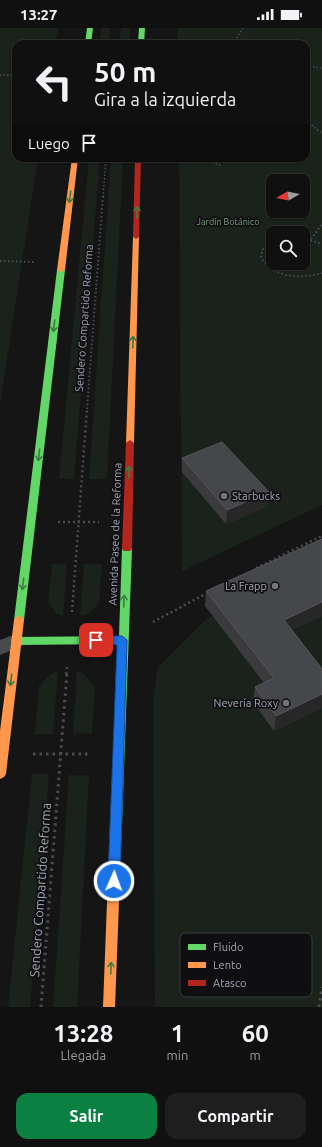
<!DOCTYPE html>
<html lang="es">
<meta charset="utf-8">
<style>
body{margin:0;font-family:Ubuntu,sans-serif;background:#1e1e1e;color:#f1f3f6;height:100vh;display:flex;flex-direction:column;font-size:15px;white-space:nowrap}
*{box-sizing:border-box;margin:0}
p{font-size:13px;color:#9c9d9f}
.icon{flex:none;width:22px;height:22px;fill:none;stroke:currentColor;stroke-width:2;stroke-linecap:round;stroke-linejoin:round}
.map{position:relative;height:979px;overflow:hidden}
.side{display:flex;flex-direction:column;background:#101010;flex:1}
.side>*{flex:none}
.guide{position:absolute;left:12px;top:12px;width:298px;height:122px;border-radius:12px;box-shadow:0 1px 3px #0004,0 0 0 1px #303030;background:#101010;color:#f1f3f6;overflow:hidden}
.needle{width:26px;rotate:261deg}
.buttons{position:absolute;left:266px;top:146px;display:grid;gap:8px}
.buttons a{display:grid;place-items:center;width:44px;height:44px;border-radius:8px;background:#101010;box-shadow:0 1px 3px #0004,0 0 0 1px #303030;font-size:20px}
.pin{position:absolute;display:grid;place-items:center;width:34px;height:34px;color:#fff;margin:-17px;border-radius:8px;box-shadow:0 2px 6px #0006}
.me{position:absolute;width:44px;margin:-22px;rotate:2deg;stroke-linejoin:round;filter:drop-shadow(0 0 3px #0008)}
.turn{display:flex;align-items:center;gap:14px;height:84px;padding:0 16px;font-size:18px}
.turn .icon{width:52px;height:52px;stroke-width:2.5}
.turn b{display:block;font-size:28px;line-height:34px}
.then{display:flex;align-items:center;height:38px;padding:0 16px;background:#0003;gap:8px;font-size:15px}
.eta{display:flex;justify-content:space-evenly;align-items:center;height:68px;text-align:center}
.eta b{font-size:24px;font-weight:700;line-height:28px}
.cta{display:flex;gap:8px;margin-top:auto;padding:8px 16px}
.cta a{flex:1;height:46px;border-radius:12px;background:#0b8043;color:#fff;font-size:16px;font-weight:700;line-height:46px;text-align:center}
.cta a+a{background:#1e1e1e;color:#f1f3f6}
.status{display:flex;justify-content:space-between;align-items:center;height:28px;padding:0 20px;background:#101010;direction:ltr}
.status svg{height:11px;fill:currentColor}
.map>svg:first-child{display:block}
.green{fill:#1b221c;fill-rule:evenodd}
.lines{fill:none;stroke-linecap:round;stroke-linejoin:round}
.path-far3{stroke:#4b4b50;stroke-width:1.5;stroke-dasharray:1.5 2;stroke-linecap:butt}
.path-far2{stroke:#4b4b50;stroke-width:2;stroke-dasharray:1.5 2.5;stroke-linecap:butt}
.path-far1{stroke:#4b4b50;stroke-width:2.5;stroke-dasharray:2 3;stroke-linecap:butt}
.path{stroke:#4b4b50;stroke-width:3;stroke-dasharray:2.5 4;stroke-linecap:butt}
.lane{fill:#494a4e;fill-rule:evenodd}
.fast{fill:#63d668;fill-rule:evenodd}
.slow{fill:#ff974d;fill-rule:evenodd}
.jam{fill:#b3261e;fill-rule:evenodd}
.wall{fill:#3b3b3d}
.shaded-wall{fill:#272728}
.building{fill:#46474a;stroke:#55565b}
.oneway{stroke:#3d7c41}
.route{fill:#1a73e8;stroke:#114b97}
.poi-dot{fill:#73757e;stroke:#0f0f11;stroke-width:1.5}
.labels{text-anchor:middle;stroke-width:3.5;stroke-linejoin:round;paint-order:stroke}
.far-park-label{font-size:9px;fill:#7aa37f;stroke:#0f0f11}
.street-label{font-size:11px;fill:#a5a9b7;stroke:#0f0f11}
.poi-label{font-size:11px;fill:#a5a9b7;stroke:#0f0f11;text-anchor:end}
.near-street-label{font-size:13px;fill:#a5a9b7;stroke:#0f0f11}
.key{fill:#0f0f11;stroke:#3c3d43;stroke-width:1}
.key-label{font-size:11px;fill:#a5a9b7}
</style>
<div class="status"><b>13:27</b><svg viewBox="0 0 49 12"><path d="M0 12V9h3v3zM5 12V6h3v6zM10 12V3h3v9zM15 12V0h3v12zM26 1h20v11H26zM47 4h2v5h-2z"/></svg></div>
<div class="map">
<svg width="322" height="979" viewBox="0 0 322 979">
<rect width="100%" height="100%" fill="#151515"/>
<g class="green">
<path d="M0,0h58l-3,16h-39v114h22l-38,246z"/>
<path d="M101,0h9l-2,16h-8z"/>
<path d="M121,0h9l-1,16h-10z"/>
<path d="M178,0h144v477l-140,66 -3,-413h127v-114h-128zM273,153h30v30h-30zM273,205h30v30h-30z"/>
<path d="M89,130h11l-26,321h-15z"/>
<path d="M111,130h12l-16,321h-18z"/>
<path d="M322,526v453h-167l-2,-307 5,-33 46,-46z"/>
<path d="M52,536h15l-4,52 -6,-2 -9,-11z"/>
<path d="M84,536h18l-3,39 -12,12 -7,1z"/>
<path d="M58,643l-5,63h-18l4,-48 12,-12z"/>
<path d="M77,643l7,3 11,13 -3,46 -19,1z"/>
<path d="M32,746h17l-19,233h-22z"/>
<path d="M69,747h20l-12,232h-24z"/>
</g>
<g class="lines">
<g class="path-far3">
<path d="M233,16l10,-16"/>
<path d="M306,38l16,2"/>
<path d="M0,47h16"/>
<path d="M306,93l16,12"/>
<path d="M199,130l21,7"/>
<path d="M103,169l3,-39"/>
</g>
<g class="path-far2">
<path d="M303,210l19,6"/>
<path d="M311,211l11,-15"/>
<path d="M273,213l-10,8 -2,8c11,21 40,22 61,16"/>
<path d="M0,233l35,1"/>
<path d="M87,381l16,-213"/>
</g>
<g class="path-far1">
<path d="M58,494h41"/>
<path d="M256,540l66,-32"/>
<path d="M72,584l15,-204"/>
<path d="M153,594l56,-30"/>
<path d="M66,646l1,-7"/>
</g>
<g class="path">
<path d="M33,726h55"/>
<path d="M41,979l26,-334"/>
<path d="M319,979l3,-20"/>
</g>
<path class="lane" d="M16,606l6,2 3,5 -3,5 -22,9v-15z"/>
<g class="fast">
<path d="M87,0h6l-2,16h-6z"/>
<path d="M139,0h6l-1,16h-6z"/>
<path d="M61,240l4,2 -41,350 -2,3h-6l-2,-3 43,-350z"/>
<path d="M127,518l3,1 2,2 -10,275 -2,4 -4,1 -4,-1 -2,-4 8,-180 -102,1 -4,-1 -1,-3 1,-3 4,-1 103,-1 3,-87 2,-2z"/>
</g>
<g class="slow">
<path d="M72,130h6l-13,112 -4,2 -4,-2z"/>
<path d="M136,207l3,2 -5,206 -4,3 -4,-3 7,-206z"/>
<path d="M19,588l3,1 2,3 -18,154 -2,3 -4,2v-48l14,-111 2,-3z"/>
<path d="M116,791l4,1 2,4 -7,183h-12l7,-183 2,-4z"/>
</g>
<g class="jam">
<path d="M135,130h6l-2,79 -3,2 -3,-2z"/>
<path d="M130,412l4,3 -2,106 -2,2h-6l-2,-2 4,-106z"/>
</g>
</g>
<g class="wall">
<path d="M182,430l86,48 -42,18 -44,-52z"/>
<path d="M322,511v77l-30,14 30,39v39l-48,23 -21,-29 2,-15 9,-4 -59,-77 1,-15z"/>
</g>
<g class="shaded-wall">
<path d="M269,464l-1,14 -42,18 1,-14z"/>
<path d="M322,574v14l-40,19 2,-15z"/>
<path d="M322,666v14l-48,23 2,-15z"/>
</g>
<g class="building">
<path d="M222,414l47,50 -42,18 -45,-52z"/>
<path d="M322,511v63l-38,18 38,49v25l-46,22 -21,-29 19,-9 -68,-87z"/>
</g>
<defs><path id="oneway-shaft" d="M-6 0H5M1.5-3L5.5 0L1.5 3" fill="none" stroke-width="1.6" stroke-linecap="round" stroke-linejoin="round"/></defs>
<g class="oneway">
<use href="#oneway-shaft" transform="translate(70 169) rotate(97)"/>
<use href="#oneway-shaft" transform="translate(137 184) rotate(-88)"/>
<use href="#oneway-shaft" transform="translate(54 298) rotate(97)"/>
<use href="#oneway-shaft" transform="translate(133 314) rotate(-88)"/>
<use href="#oneway-shaft" transform="translate(39 427) rotate(97)"/>
<use href="#oneway-shaft" transform="translate(129 444) rotate(-88)"/>
<use href="#oneway-shaft" transform="translate(23 556) rotate(97)"/>
<use href="#oneway-shaft" transform="translate(124 573) rotate(-87)"/>
<use href="#oneway-shaft" transform="translate(11 652) rotate(97)"/>
<use href="#oneway-shaft" transform="translate(111 940) rotate(-88)"/>
</g>
<path class="route" d="M96,608h26l5,4 -7,241 -2,4 -4,1 -4,-1 -2,-4 9,-236 -25,-2 -1,-3z"/>
<g class="poi-dot">
<circle cx="224" cy="468" r="4"/>
<circle cx="275" cy="558" r="4"/>
<circle cx="286" cy="675" r="4"/>
</g>
<g class="labels">
<g class="far-park-label">
<text x="228" y="197">Jardín Botánico</text>
</g>
<g class="street-label">
<text transform="translate(84 290) rotate(-86)" y="4">Sendero Compartido Reforma</text>
<text transform="translate(115 506) rotate(-88)" y="4">Avenida Paseo de la Reforma</text>
</g>
<g class="poi-label">
<text x="232" y="472" text-anchor="start">Starbucks</text>
<text x="267" y="562">La Frapp</text>
<text x="278" y="679">Nevería Roxy</text>
</g>
<g class="near-street-label">
<text transform="translate(40 862) rotate(-86)" y="5">Sendero Compartido Reforma</text>
</g>
</g>
<rect x="180" y="905" width="132" height="64" rx="6" class="key"/>
<rect x="188" y="916" width="18" height="6" fill="#63d668"/>
<rect x="188" y="934" width="18" height="6" fill="#ff974d"/>
<rect x="188" y="952" width="18" height="6" fill="#b3261e"/>
<g class="key-label">
<text x="213" y="923">Fluido</text>
<text x="213" y="941">Lento</text>
<text x="213" y="959">Atasco</text>
</g>
</svg>
<div class="buttons">
<a><svg class="needle" viewBox="-14 -14 28 28"><path d="M0-13l5 13h-10z" fill="#e53935"/><path d="M0 13l5-13h-10z" fill="#9c9d9f"/></svg></a>
<a><svg class="icon" aria-label="search" viewBox="0 0 24 24"><circle cx="10" cy="10" r="6"/><path d="M15 15l6 6"/></svg></a>
</div>
<div class="pin" style="left:96px;top:612px;background:#d93025"><svg class="icon" aria-label="arrive" viewBox="0 0 24 24"><path d="M6 21V4h12l-3 4 3 4H6"/></svg></div>
<svg class="me" style="left:114px;top:853px" viewBox="-20 -20 40 40"><circle r="17" fill="#1a73e8" stroke="#fff" stroke-width="3"/><path d="M0-11L8 9 0 5-8 9z" fill="#fff"/></svg>
<div class="guide">
<div class="turn"><svg class="icon" aria-label="left" viewBox="0 0 24 24"><path d="M17 20v-9H6M10 6l-5 5 5 5"/></svg><div><b>50 m</b>Gira a la izquierda</div></div>
<div class="then">Luego<svg class="icon" aria-label="arrive" viewBox="0 0 24 24"><path d="M6 21V4h12l-3 4 3 4H6"/></svg></div>
</div>
</div>
<section class="side">
<div class="eta">
<div><b>13:28</b><p>Llegada</p></div>
<div><b>1</b><p>min</p></div>
<div><b>60</b><p>m</p></div>
</div>
<div class="cta"><a>Salir</a><a>Compartir</a></div>
</section>
